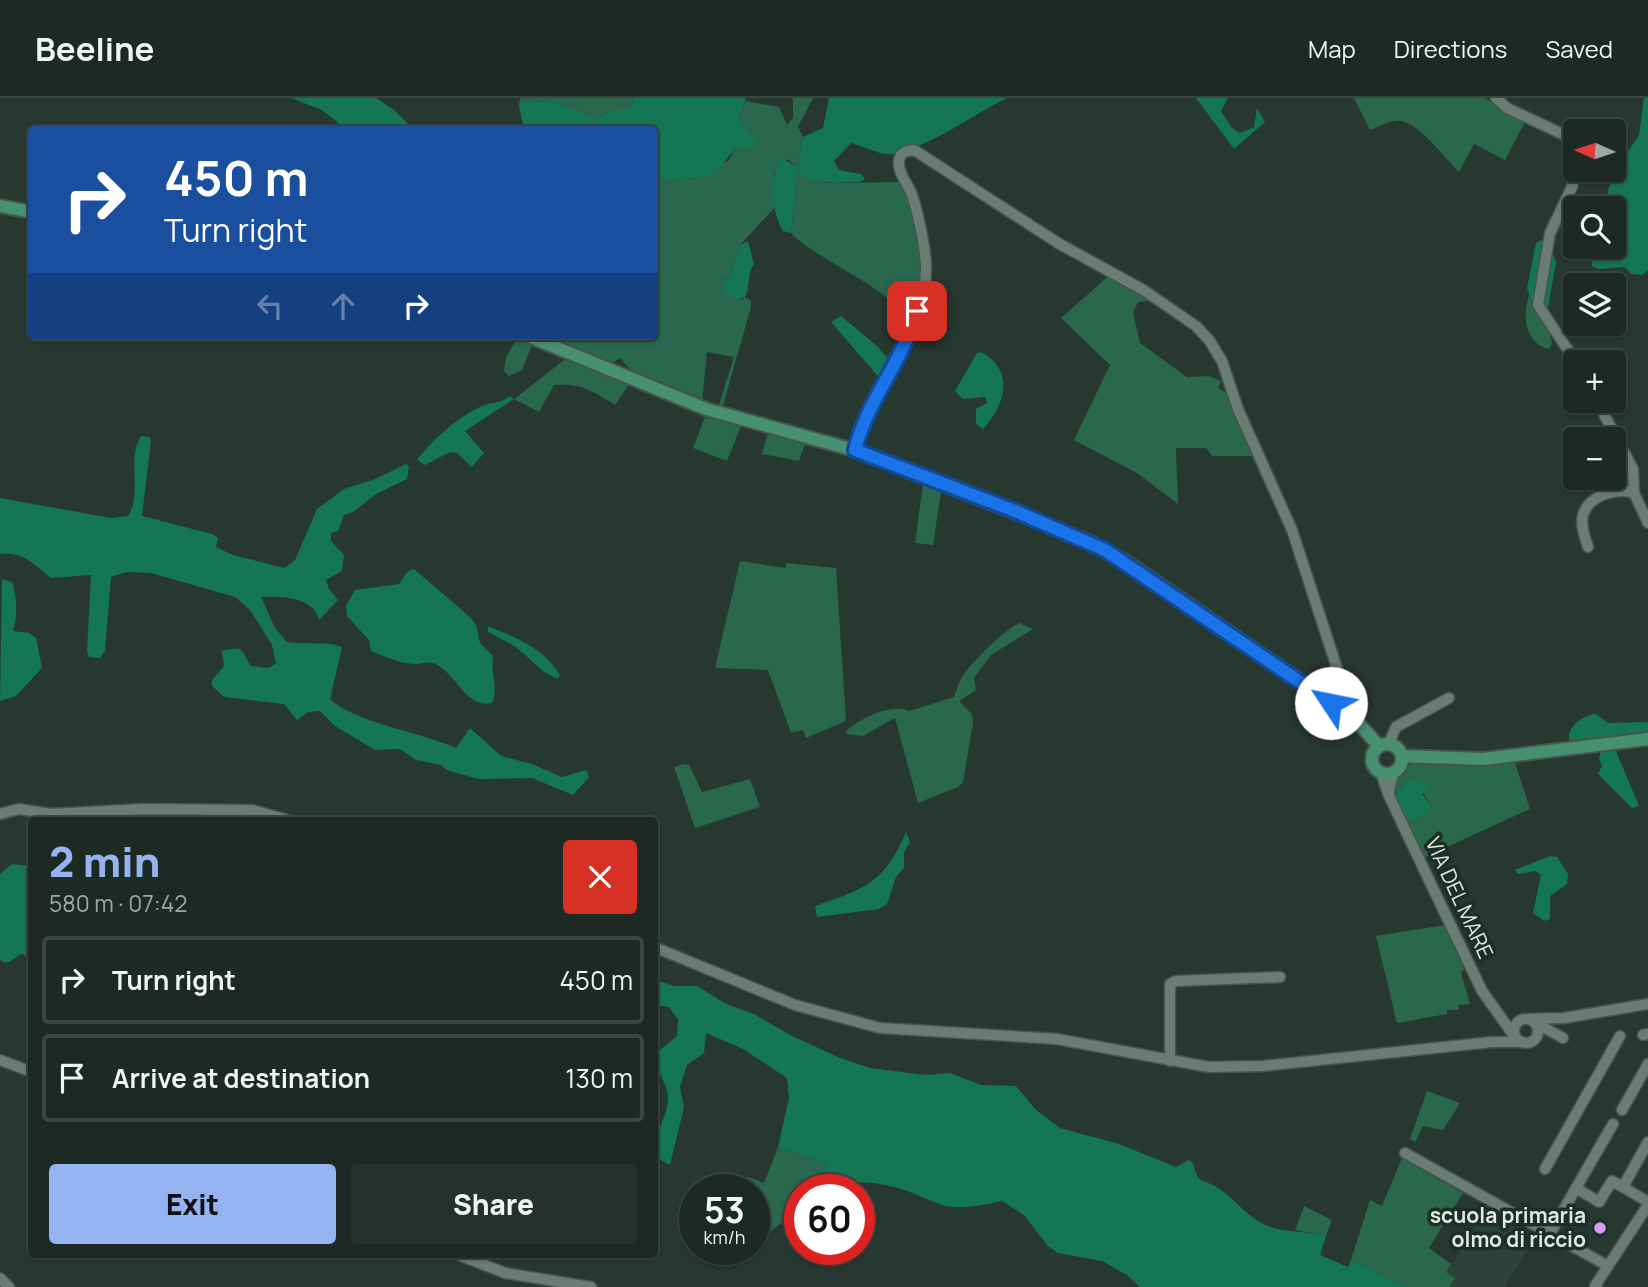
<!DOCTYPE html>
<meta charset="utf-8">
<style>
body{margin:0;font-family:Manrope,sans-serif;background:#25322c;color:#f1f3f6;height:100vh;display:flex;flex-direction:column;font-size:26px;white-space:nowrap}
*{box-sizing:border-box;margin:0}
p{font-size:23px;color:#a0a7a6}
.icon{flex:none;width:38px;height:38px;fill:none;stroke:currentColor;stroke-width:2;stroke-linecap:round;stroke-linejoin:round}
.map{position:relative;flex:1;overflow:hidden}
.sheet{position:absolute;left:28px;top:719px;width:630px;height:441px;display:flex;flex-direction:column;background:#1d2a24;border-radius:7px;box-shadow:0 2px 5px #0004,0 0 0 2px #3b4641}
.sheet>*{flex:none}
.top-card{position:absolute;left:28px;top:28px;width:630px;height:214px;border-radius:7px;box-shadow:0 2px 5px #0004,0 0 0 2px #3b4641;background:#1a4fa0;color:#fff;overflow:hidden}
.needle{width:46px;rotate:273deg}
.controls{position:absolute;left:1563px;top:21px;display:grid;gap:14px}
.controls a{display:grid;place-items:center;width:63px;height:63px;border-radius:7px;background:#1d2a24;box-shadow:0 2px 5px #0004,0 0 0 2px #3b4641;font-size:35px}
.speed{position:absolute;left:679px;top:1076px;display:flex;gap:14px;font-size:35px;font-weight:700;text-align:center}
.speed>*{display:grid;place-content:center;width:91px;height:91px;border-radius:50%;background:#1d2a24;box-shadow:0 2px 5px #0004,0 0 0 2px #3b4641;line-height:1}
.speed small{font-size:18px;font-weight:400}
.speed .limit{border:10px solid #d22;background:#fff;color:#111}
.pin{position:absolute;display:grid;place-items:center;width:60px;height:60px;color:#fff;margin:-30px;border-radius:14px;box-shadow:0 4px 10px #0006}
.me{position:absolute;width:77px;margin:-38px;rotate:304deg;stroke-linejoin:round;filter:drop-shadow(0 0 5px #0008)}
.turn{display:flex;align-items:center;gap:24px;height:147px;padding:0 21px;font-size:32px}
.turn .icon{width:91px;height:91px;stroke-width:2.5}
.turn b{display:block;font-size:49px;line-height:60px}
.lanes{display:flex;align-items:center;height:66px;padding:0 21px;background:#0003;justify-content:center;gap:35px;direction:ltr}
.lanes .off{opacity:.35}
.round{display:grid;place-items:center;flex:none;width:74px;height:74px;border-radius:7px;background:#25322c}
.summary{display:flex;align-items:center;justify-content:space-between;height:119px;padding:0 21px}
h1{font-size:42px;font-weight:800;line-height:52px;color:#95b2f1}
.button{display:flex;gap:14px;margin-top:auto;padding:14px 21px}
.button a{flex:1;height:80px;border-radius:7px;background:#95b2f1;color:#111;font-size:28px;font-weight:800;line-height:80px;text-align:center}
.button a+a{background:#25322c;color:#f1f3f6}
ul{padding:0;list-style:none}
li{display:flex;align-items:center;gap:21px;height:88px;margin:0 14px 10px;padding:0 7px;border:4px solid #3b4641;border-radius:7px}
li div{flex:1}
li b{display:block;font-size:26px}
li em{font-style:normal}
header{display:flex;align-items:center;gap:42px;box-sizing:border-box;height:98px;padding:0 35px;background:#1d2a24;border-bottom:2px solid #3b4641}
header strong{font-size:33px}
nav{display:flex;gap:38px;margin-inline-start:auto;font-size:24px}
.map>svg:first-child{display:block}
.built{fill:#2b4339}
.green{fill:#29674f}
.forest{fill:#147655}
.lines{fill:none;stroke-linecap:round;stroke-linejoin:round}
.minor-casing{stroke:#45544d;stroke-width:13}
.major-casing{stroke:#45544d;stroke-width:16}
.minor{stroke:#6a7d74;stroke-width:10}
.major{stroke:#479074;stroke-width:12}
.route-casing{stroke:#114b97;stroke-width:18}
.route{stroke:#1a73e8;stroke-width:12}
.poi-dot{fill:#d99af7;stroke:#1d2e26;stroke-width:2.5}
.labels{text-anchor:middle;stroke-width:7;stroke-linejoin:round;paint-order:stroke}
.street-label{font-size:21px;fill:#e0eae5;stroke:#1d2e26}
.poi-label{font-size:21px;font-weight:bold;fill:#e0eae5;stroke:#1d2e26;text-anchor:end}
</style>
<header>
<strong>Beeline</strong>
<nav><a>Map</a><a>Directions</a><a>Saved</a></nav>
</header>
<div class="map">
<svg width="1648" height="1189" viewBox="0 0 1648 1189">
<rect width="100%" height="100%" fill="#273830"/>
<path class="built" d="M1487,1111l49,27 -31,51h-56l6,-9 -9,-6z"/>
<g class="green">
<path d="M520,0h114l-3,11h-16l-18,10 -41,-17 -30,-1 -7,5z"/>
<path d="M793,0h20l-15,29 5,10 -5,31 29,15 76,-1 21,79 -1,14 -13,50c-13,-35 -93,-64 -119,-92l7,-64 -10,-10 -14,14 3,32 -37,40 -10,31 -7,4 18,20 4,-3 6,4v6l-29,102 -4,-1 16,-51 -27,-5 -5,51 -64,-25 -18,-20 -11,7 -55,-23 4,-6h96l1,-155 42,-3 32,-18 6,-11 13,-3 2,-13 -11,-15 6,-17 34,6 8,18 6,-7z"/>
<path d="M1354,0h130l43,20 -22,42 -31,-16 -15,28c-12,-12 -40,-48 -57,-51 -11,-2 -22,5 -32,9z"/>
<path d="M1112,175l42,27 -16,2 -5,11 7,30 47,34 22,-1 12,5 -3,7 10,6 28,62h-44l-6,-8h-30l2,56 -41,-31 -63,-33 36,-75 -49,-47z"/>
<path d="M1529,198l6,18c11,6 15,17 17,30l-3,5c-24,-6 -27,-33 -20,-53z"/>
<path d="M518,239l15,6 -11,27 -13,6 -5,-5 2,-14z"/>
<path d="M568,259l62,26 -15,22c-21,-13 -35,-23 -61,-20l-15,27 -25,-13z"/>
<path d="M705,319l36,9 -14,35 -34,-13z"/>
<path d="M768,335l37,11 -6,17 -37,-7z"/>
<path d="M923,386l18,7 -8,54 -18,-2z"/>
<path d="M740,463l45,7 2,-5 49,5 10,153 -40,17 -3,-8 -12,3 -23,-63 -53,-2z"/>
<path d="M1019,525l14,6 -42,26 -17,23 2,12 -17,11 13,13 1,9 -10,59 -5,5 -40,16 -23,-85 -32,18 -17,-2 1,-4c15,-12 43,-27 62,-19l45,-14c2,-5 3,-11 6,-16 5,-13 45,-52 59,-58z"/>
<path d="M1514,662l16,49 -105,48 -19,-35 15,-6 11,-9 -16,-25 -7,-2 -14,15 2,-19 16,-13 49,2z"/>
<path d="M683,666l6,1 13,27 48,-13 10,28 -65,21 -21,-61z"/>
<path d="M1445,827l19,44 -3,4 9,31 -12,1 1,5h-12v4l-50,9 -21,-87z"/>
<path d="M1427,993l33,12 -17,27 -20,-4 -8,16 -5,-3z"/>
<path d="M778,1049l47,17 5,20 -4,6h-26v28l-19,5 -11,9h-16v-42h-10l4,-13 16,6z"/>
<path d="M1402,1060l61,35 -34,55 22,16 -5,8 9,6 -6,9h-44l-54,-27 19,-60 12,6z"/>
<path d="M1304,1108l28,14 -6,16 -31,-6z"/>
</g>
<g class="forest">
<path d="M291,0h85l18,12 19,19h-67l-24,-19z"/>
<path d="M634,0h112l-7,20 17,23v6l-21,2 -20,24 -18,5 -42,3 -1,-51 -133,-1 2,-4 -4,-19 6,-5 31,1 41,17 18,-10h16z"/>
<path d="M829,0h178c-37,18 -73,47 -114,56 -11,2 -30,-8 -42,-11l-17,18 5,9 22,4 4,5 -5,3c-21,0 -48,5 -62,-13l-7,64 -8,-2c-11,-18 -15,-55 -1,-73l16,10 5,-31 20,-9z"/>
<path d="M1196,0h32l-7,13 11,17 8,5 14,-6 3,-19 8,14 -31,27z"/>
<path d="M1644,0h4v172l-6,5 -11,-1 -6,-7 -26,2 -7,-3 -1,-10 7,-9h16v-39h-10l9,-36 26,-36z"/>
<path d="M1546,139l10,25 -9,51 -4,6 -8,-5 -8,-26 9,-45z"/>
<path d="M748,143l6,23c-8,12 -3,22 -9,33l-8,3 -13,-8 -3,-10 9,-6 10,-31z"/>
<path d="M841,218l36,30 15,17 -10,18 -51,-59z"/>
<path d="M981,254c34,18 25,52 2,77l-7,-5v-15l11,-6 -2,-6 -22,2 -8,-8 22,-38z"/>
<path d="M510,298l4,3 -49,32 19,22 -12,14 -15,-14 -7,-1 -25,13 -8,-5c16,-21 40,-42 63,-53 12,-6 16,-1 30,-11z"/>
<path d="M141,338l9,1 1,4 -9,75 70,18 6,4 -2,9 17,8 51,13 11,-8 22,-51 27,-20 31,-10 31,-15 3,3 -2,12 -31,15 -23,18 -9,3 -6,16 -7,2v8l13,14 -2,16 -16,9 3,9 9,11 -19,20c-5,-23 -37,-24 -58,-23l14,31 12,14c16,3 43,-1 55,5l-12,52c23,23 93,34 126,49l14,-20 31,28 31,8 30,13 24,-7 3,7 -16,18 -41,-17 -54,1 -31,-9 -6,-5 -25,-5 -16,-11 -25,1 -40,-24 -15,-15 -12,1 -11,8 -13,-16 -60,-7 -12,-11v-6l12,-14 -2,-15c24,-6 18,-1 29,15l18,2 7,-5 -4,-18 -22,-35 -15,-13 -84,-24 -24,-1 -16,5 -6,74 -5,7 -11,-1 -2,-7 4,-75 -40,3c-18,-14 -26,-26 -51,-24v-56l111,20 17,-2c15,-24 -2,-56 13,-80z"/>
<path d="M414,471l57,49 5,7 4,18 13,13c-3,17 6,31 -1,47 -24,6 -35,-26 -53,-37 -11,-7 -15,-1 -26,-2 -14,-1 -29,-8 -42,-13l-2,-11 -22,-24 -1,-10 9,-16 44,-6 9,-13z"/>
<path d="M2,481l10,3c5,15 6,33 1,49l16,2 7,5 6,30 -26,28 -16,5z"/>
<path d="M488,528c28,12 55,21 72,49l-2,4 -14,-7 -28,-25 -28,-15z"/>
<path d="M1596,616l12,9 40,-1v14l-74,8 -5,-4c-1,-15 13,-24 27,-26z"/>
<path d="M1601,652l15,1 23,55 -7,2 -34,-34 4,-8 -3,-8z"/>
<path d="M1409,682l20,4 3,4 -10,6 10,13 -11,9 -15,6 -11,-27z"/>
<path d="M180,715l76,1 22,7h-122z"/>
<path d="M906,734l4,10 -6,10v16l-8,9 -9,27 -8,5 -62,8 -2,-11c49,-17 69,-22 91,-74z"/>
<path d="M1550,758l7,1 11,17 -1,10 -17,12v23l-6,2 -11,-8 8,-38 -5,-4 -18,3 -3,-4z"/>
<path d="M12,766l19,2v92l-10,-4c-7,3 -12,13 -21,6v-86z"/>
<path d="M655,882l19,6h23l29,18 28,10 38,22 46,21 32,11 55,7 25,-2 31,12 35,1 20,24 24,18 59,16 57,23 13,-7 4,3c5,24 11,14 28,27 16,11 28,29 47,36 18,7 39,5 58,10l-6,19 28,12 3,-7 54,27h-265l-13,-12 -25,-14 -44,-8 -10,-7 -24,-31 -22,-14c-19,4 -42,9 -60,4 -20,-7 -37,-17 -57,-20 -19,-4 -36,-2 -55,-1l-5,-20 -47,-17 11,-49 -2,-20 -44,-29 -37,-16 -2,20 -17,12 -7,22 4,20 -14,58 -11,-6c-8,-25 6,-34 9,-58 2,-16 -14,-31 -13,-47l22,-18 1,-17 -9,-12 -14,-2z"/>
</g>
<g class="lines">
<g class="minor-casing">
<g id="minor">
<path d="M1496,0l11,10 68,32"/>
<path d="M1576,264l-38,-57 12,-72 22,-46 4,-17"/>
<path d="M1597,303l36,68 1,24"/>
<path d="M854,352c16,-61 73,-118 72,-182 0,-19 -8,-55 -14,-73 -4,-11 -15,-23 -13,-35 1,-8 8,-9 15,-10l144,93 87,48 51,35 13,14 13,21 16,48 54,121 61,187"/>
<path d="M1588,449c-3,-10 -8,-22 -5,-32 6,-20 34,-28 51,-22l14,30"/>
<path d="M1318,596l17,-25"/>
<path d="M1389,645l7,-16 53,-29"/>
<path d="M1381,675l8,23 93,195 33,46"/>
<path d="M1389,694l4,-20"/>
<path d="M0,716l19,-5 32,5 92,-5 109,1 39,11"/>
<path d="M654,849l141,58 85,23 177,11 152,28 54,-1 229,-24h30"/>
<circle cx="1526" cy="933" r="12"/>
<path d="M1530,921l34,-1 84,-14"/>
<path d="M1536,925l27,15"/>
<path d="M1643,937l5,-1"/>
<path d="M0,962l32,12"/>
<path d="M1170,963v-77l6,-3 104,-4"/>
<path d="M1622,1012l26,-46"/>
<path d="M1405,1055l203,113"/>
<path d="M1545,1071l75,-133"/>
<path d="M1623,1089l25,15"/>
<path d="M1576,1090l37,-64"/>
<path d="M1551,1134l25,-44 23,14 13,-21 11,6 25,-45"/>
<path d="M459,1157l46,18 86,14"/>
<path d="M0,1180l9,9"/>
<path d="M1597,1189l-2,-1 53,-81"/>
</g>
</g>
<g class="major-casing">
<g id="major">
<path d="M0,108l32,6"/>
<path d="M528,238l178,73 148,41 234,91 39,21 226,155 25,28"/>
<circle cx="1387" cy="661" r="15"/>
<path d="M1402,658l81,3 165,-20"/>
</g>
</g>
<use href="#minor" class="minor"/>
<use href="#major" class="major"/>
</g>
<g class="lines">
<g class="route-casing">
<path id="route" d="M917,213c-13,49 -50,89 -62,139l160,61 90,39 226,153"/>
</g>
<use href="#route" class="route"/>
</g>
<circle class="poi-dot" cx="1600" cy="1130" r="7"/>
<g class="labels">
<g class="street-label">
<text transform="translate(1459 800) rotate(65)" y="7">VIA DEL MARE</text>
</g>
<g class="poi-label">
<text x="1586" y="1125">scuola primaria<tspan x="1586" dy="24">olmo di riccio</tspan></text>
</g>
</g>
</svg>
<div class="controls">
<a><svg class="needle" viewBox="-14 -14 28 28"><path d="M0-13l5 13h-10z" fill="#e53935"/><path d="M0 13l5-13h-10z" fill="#a0a7a6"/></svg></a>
<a><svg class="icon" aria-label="search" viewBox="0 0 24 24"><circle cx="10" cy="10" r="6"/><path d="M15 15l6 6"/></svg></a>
<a><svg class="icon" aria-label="layers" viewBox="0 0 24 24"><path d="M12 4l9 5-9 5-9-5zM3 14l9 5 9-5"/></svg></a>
<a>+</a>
<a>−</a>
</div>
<div class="speed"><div>53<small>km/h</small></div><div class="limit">60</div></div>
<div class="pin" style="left:917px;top:213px;background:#d93025"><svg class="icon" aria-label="arrive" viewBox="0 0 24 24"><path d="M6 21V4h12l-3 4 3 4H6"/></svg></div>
<svg class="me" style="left:1331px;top:605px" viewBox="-20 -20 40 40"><circle r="19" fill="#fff"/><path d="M0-13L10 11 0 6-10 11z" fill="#1a73e8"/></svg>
<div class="top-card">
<div class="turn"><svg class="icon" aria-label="right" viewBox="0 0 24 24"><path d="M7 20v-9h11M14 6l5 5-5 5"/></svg><div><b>450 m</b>Turn right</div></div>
<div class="lanes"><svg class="icon off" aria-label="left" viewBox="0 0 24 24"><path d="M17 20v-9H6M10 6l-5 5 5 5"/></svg><svg class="icon off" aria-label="ahead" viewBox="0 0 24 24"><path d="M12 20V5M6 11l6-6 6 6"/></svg><svg class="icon" aria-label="right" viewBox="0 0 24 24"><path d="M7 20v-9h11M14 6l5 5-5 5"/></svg></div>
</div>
<section class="sheet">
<div class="summary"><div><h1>2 min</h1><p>580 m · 07:42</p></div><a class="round" style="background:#d93025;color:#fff"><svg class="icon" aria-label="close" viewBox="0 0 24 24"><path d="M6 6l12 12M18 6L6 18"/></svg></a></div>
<ul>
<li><svg class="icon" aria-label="right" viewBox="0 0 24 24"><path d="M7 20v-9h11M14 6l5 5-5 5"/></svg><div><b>Turn right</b></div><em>450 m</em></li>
<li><svg class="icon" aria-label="arrive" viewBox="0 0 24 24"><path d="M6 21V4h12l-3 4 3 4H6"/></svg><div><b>Arrive at destination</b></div><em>130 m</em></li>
</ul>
<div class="button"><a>Exit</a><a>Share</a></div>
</section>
</div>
